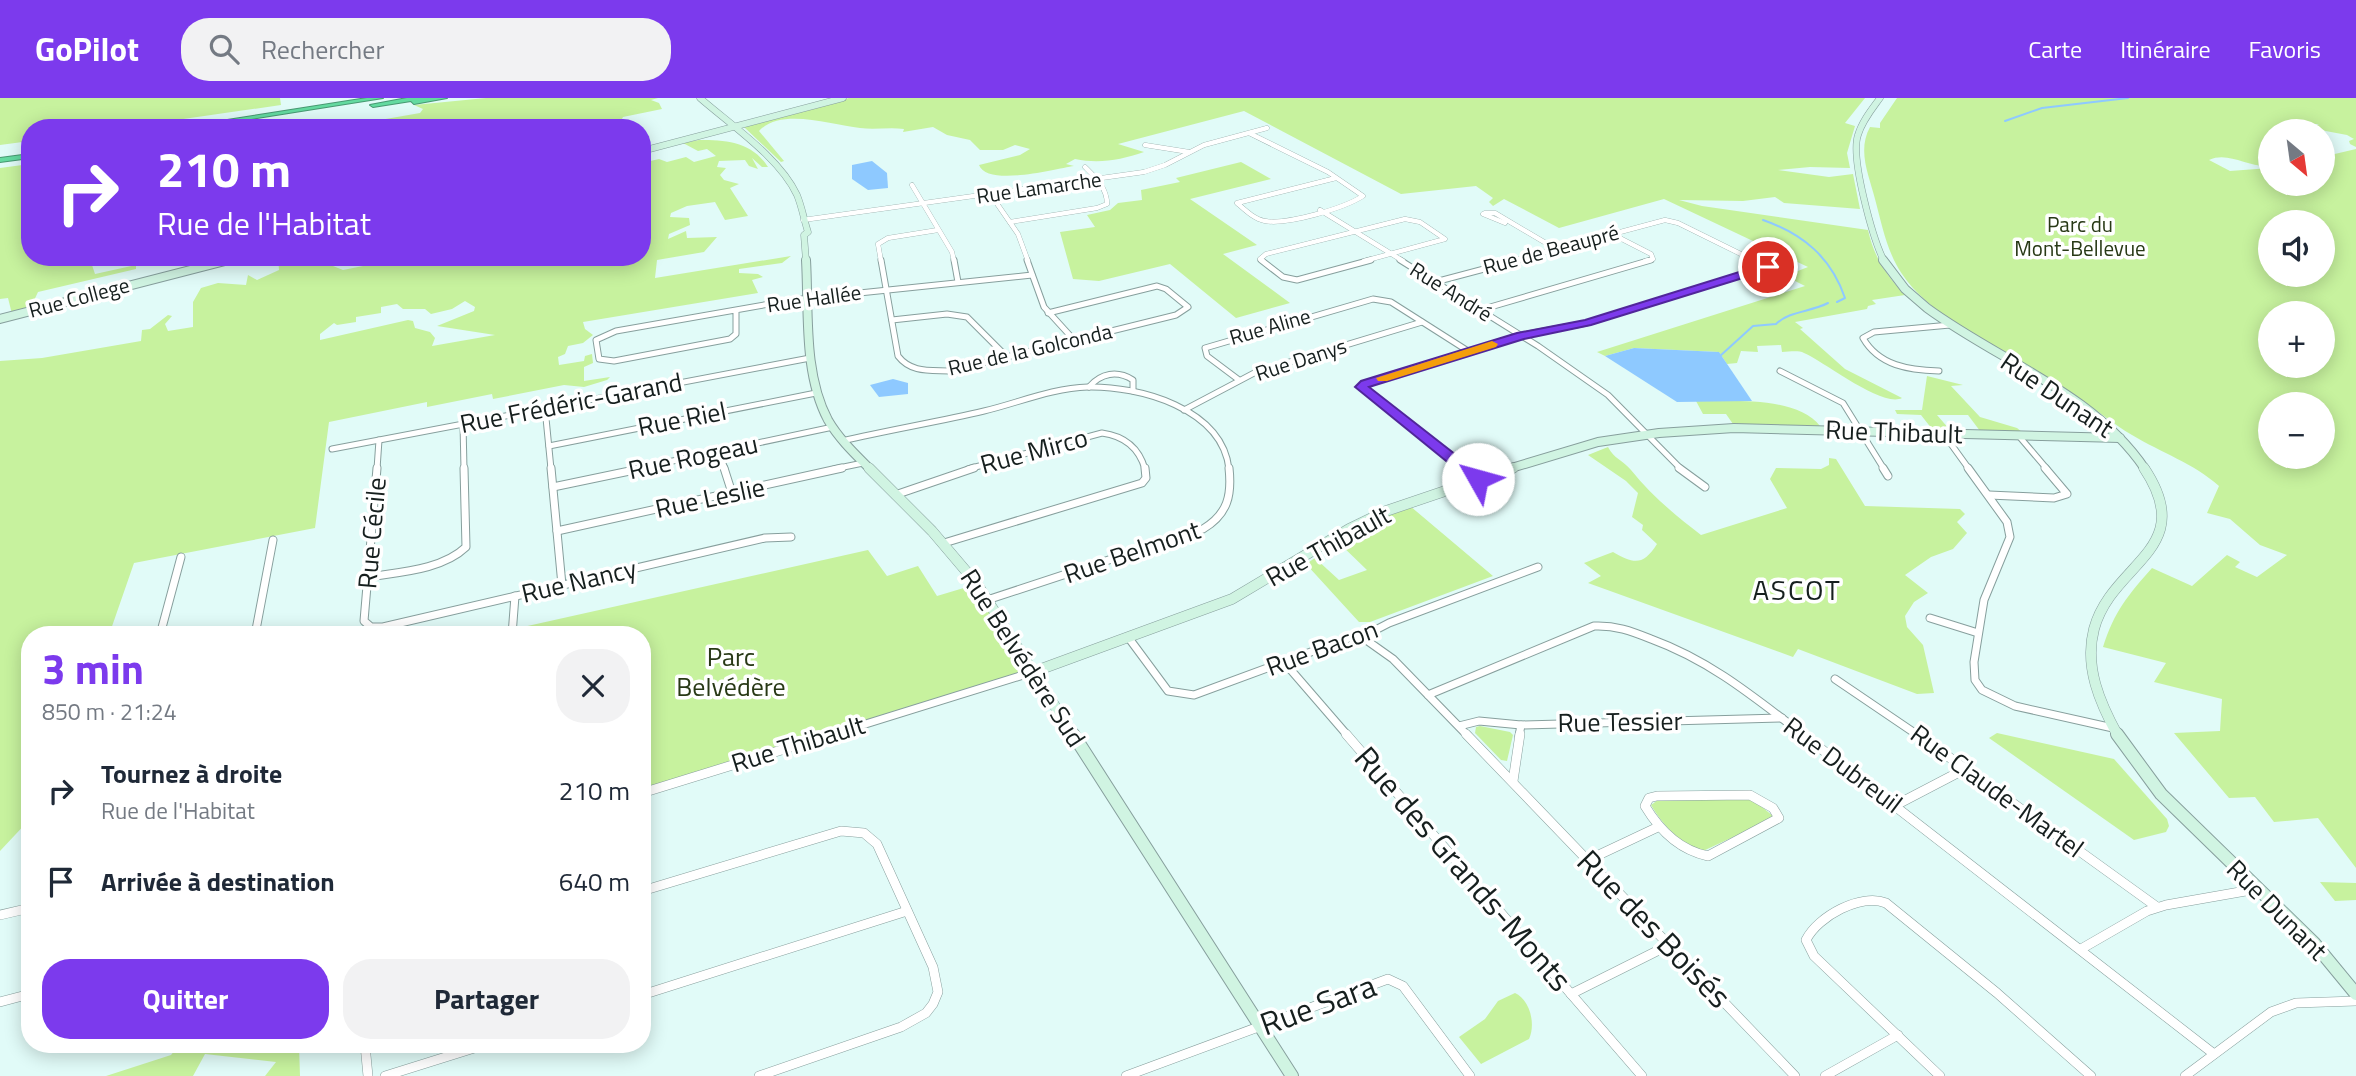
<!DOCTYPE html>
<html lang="fr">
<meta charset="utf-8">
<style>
body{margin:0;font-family:"Titillium Web",sans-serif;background:#f2f2f3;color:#1f2937;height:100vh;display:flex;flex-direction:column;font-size:26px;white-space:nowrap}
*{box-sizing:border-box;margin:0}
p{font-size:23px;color:#747a83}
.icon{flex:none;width:38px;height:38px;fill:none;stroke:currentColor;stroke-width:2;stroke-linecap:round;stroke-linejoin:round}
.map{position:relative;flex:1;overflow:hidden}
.drawer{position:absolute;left:21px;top:528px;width:630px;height:427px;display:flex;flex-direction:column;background:#fff;border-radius:28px;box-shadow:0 4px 18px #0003}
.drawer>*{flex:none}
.guide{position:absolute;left:21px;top:21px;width:630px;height:147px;border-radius:28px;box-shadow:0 4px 18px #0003;background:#7c3aed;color:#fff;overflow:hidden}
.needle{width:46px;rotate:151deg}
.fabs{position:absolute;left:2258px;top:21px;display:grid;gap:14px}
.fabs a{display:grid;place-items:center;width:77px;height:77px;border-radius:50%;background:#fff;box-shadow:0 4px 18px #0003;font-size:35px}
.pin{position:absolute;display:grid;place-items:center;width:60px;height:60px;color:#fff;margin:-30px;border:4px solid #fff;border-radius:50%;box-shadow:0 2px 7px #0007}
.me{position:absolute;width:77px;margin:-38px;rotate:308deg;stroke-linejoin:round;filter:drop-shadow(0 0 5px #0008)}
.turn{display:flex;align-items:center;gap:24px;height:147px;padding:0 21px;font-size:32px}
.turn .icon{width:91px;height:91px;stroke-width:2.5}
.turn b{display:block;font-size:49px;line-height:60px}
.round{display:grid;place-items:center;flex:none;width:74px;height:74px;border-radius:28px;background:#f2f2f3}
.summary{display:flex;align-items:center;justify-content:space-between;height:119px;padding:0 21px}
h1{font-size:42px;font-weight:700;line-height:52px;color:#7c3aed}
.primary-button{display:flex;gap:14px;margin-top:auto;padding:14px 21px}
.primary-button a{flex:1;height:80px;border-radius:28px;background:#7c3aed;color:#fff;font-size:28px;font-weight:700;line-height:80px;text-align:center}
.primary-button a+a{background:#f2f2f3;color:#1f2937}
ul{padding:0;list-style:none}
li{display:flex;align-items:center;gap:21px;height:91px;padding:0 21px}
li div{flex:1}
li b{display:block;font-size:26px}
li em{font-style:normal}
header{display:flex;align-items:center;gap:42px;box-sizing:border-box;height:98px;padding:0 35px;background:#7c3aed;color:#fff}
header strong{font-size:33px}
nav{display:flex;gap:38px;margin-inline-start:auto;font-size:24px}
.search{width:490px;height:63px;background:#f2f2f3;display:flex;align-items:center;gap:18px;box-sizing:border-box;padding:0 24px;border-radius:28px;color:#747a83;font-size:26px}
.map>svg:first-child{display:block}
.green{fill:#c7f29e;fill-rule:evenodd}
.water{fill:#8ec9ff}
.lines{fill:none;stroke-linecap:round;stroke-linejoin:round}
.stream{stroke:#8ec9ff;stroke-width:2}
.street-far3-casing{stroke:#879f9d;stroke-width:5}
.street-far2-casing{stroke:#879f9d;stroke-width:7}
.street-far1-casing{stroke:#879f9d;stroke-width:9}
.street-casing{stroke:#879f9d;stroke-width:10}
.secondary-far3-casing{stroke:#879f9d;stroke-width:7}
.secondary-far2-casing{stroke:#879f9d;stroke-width:10}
.secondary-far1-casing{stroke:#879f9d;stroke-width:11}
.secondary-casing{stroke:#879f9d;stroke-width:14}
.highway-casing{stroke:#489972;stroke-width:2}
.street-far3{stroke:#fff;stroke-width:4.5}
.street-far2{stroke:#fff;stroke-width:5}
.street-far1{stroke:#fff;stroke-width:7}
.street{stroke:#fff;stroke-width:9}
.secondary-far3{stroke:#d0f4e2;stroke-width:6}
.secondary-far2{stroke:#d0f4e2;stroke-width:8}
.secondary-far1{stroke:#d0f4e2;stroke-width:10}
.secondary{stroke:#d0f4e2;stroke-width:12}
.highway{fill:#63daa0;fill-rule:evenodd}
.route{fill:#7c3aed;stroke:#51269a;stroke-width:2}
.slow{fill:#f59e0b}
.labels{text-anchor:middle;stroke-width:7;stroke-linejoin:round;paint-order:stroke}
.far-street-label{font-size:21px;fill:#161f1e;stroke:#fff}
.far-park-label{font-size:21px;fill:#283916;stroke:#fff}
.street-label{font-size:26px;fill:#161f1e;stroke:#fff}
.park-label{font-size:26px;fill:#283916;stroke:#fff}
.neighbourhood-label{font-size:28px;letter-spacing:2px;fill:#161f1e;stroke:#fff}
.near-street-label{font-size:32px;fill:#161f1e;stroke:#fff}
</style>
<header>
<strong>GoPilot</strong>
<div class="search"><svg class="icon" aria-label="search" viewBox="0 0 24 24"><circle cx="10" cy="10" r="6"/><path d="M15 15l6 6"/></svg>Rechercher</div>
<nav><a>Carte</a><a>Itinéraire</a><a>Favoris</a></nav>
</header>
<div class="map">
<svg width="2356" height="978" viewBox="0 0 2356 978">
<rect width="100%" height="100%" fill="#e1fbf8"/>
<g class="green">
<path d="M0,0h280l1,7 -160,23h-91v13l-30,4z"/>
<path d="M486,0h172l-7,2 8,3 3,6 -39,8 -1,2 6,9h-294l86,-15 3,-4 -9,-4z"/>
<path d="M849,0h1016l-20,25 10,3 -8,27 3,15 -40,-1 -32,3 51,7 24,-3 7,35 -76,-6 -9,-6 -32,4 -64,-1 23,6 166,24c6,27 18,45 37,65l-33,5 4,4 -8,2 -1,3 -72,13 8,6 -3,1 45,40 57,29c-20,10 -77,-36 -98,-45 -6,-3 -15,-1 -22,-1l-1,-7 -24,1 1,6 -17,-1 -4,12 -10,1 -8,-12 -85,-4 -29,8 -8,-4 208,-66 -20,-10 23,-9 -144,-68 -105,29 -55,-29 -11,7 -4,-4 4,-4 -17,-12 -75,8 -157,-83 -126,33 26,8c-23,8 -45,12 -69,7l-9,5 8,2c-19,3 -87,21 -95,-1l41,-10 10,-6 -15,-4 -12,5h-23l-10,-10 -23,-5 -14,-8 -30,5 1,-3c-15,-2 -29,1 -44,-1 -28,-3 -79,-21 -101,3l25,30 -3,1 -37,-35z"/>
<path d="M1897,0h459v49l-6,-3 -1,-3 5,-2 -7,-4 -32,-6 -3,-2 7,-3h-8l-9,-4 -1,3h-8l-1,4 -5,2 7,2h-24v35c-22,2 -41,-15 -61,-6l21,11 40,-3v16h52v-27l34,-8v719l-38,-50 -44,4 -19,-25 -26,1 -55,-65 46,-2 2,-32 -68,-17 12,-19 -63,-16c11,-35 25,-52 49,-79l40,18 35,-31 13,7 -5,5 22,10 30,-22 -27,-10 -30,-26 -23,-6 12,-27c-26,-23 -57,-33 -87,-51 -19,-11 -37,-27 -57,-39 -49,-30 -143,-76 -173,-122 -15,-22 -20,-49 -27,-75 -6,-24 -18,-48 -5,-72l10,1v-5zM2270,124h52v53h-52zM2270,215h52v53h-52zM2270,306h52v53h-52z"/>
<path d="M699,42c28,0 53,2 69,27h-6l-10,-9 6,11 -9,-3 -4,-6 -26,1 -2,6 9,1 -6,7 4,5 15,4 -9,4 18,28 -23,4 -10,-18 -28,4 -16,7 -1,4 19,1 1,7 -21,9 -1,5 18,-8 1,7 30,-1 -13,15 -47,8 -2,18 136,-22 -9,7 -43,6v4l19,1 5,3 -11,3 6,13 -175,29 2,7 8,6 -10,8 -15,3 -3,8 -7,3 1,8 25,-4 1,-5 7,-2 1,9 -9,4v14l26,-4 -3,3 -23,7 -20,-2 -71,14 -1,-5 -65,13v-5l-98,20 -14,106 -181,35 -25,72h-79v184l-30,32v-490l42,-3 99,-17 1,-11 8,-1 18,-14 4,1 -7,8 3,7 25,-4v-25l8,-14 17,-5 28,2 2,-10 9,5 22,-10 -1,-13 23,1 29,6 15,-5 5,2 -17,5 10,4 45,-9 -1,-4h255v-94l17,-4 8,3 19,-5 8,5 22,-6 -9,-7 -9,2 -15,-8zM465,203l10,6 -1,4 -37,15 58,9 -63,11 3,-8 -5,-6 -15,-4 -2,-7 -5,-1 -88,20v-6l14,-11 3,2 19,-3v-5l25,-4v-6l16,-3 6,5h22l6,5 21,-5z"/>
<path d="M1241,64l30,17 -81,20 67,46 -34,9 67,49 -54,15 -66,-54 -71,17 -26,-2 -13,-47 35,-5 -8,-12 23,-5 8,-7 24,-3 -1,-10 39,-8 -4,-4z"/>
<path d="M30,66v93h90l-28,8 3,9 41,-9v4l-98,23 -8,17 -18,5 -4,-16 -8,1v-131z"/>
<path d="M1927,278l36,9 -12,1 29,31 37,11 5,4 -42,-1 -12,-16h-31l13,15 -18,-1 -11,-14 -24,-1 -2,-4h27z"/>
<path d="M1696,303c34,0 101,-5 124,25l-87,-2 -7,-10h-23z"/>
<path d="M1608,349c6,12 15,13 23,23 20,25 44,45 70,65l86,-27 -17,-29 6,-11 45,1 8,-4v-7l7,1 29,47 95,3 5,5 -8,8 10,11 -14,16 -22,8 -26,18 23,18 -14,9 -9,14 2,11 16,18 11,48 -17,1 -119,-45 -5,8 -205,-74 13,-7 -17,-13 29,-11c21,12 30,14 44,-8l-15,-14 1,-5 -11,-8 6,-24 -12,-12 -38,-26z"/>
<path d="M1410,408l83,70 -123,46h-11l-53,-58 9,-6 24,22 28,-10 -29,-28 27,-16z"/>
<path d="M868,452l19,26 31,-10 19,30 40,-12 56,88 -391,121v-158h-130l2,-6z"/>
<path d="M1480,628l30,6 3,3 -6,26 -6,-1 -26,-27 1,-6z"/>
<path d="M1997,635l117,26 53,60 2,7 -3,6 -32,8 -145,-102z"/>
<path d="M1751,700l22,18 -1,3 -69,32c-22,-5 -41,-27 -52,-46l7,-5z"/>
<path d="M2320,784l36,1v17l-21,1z"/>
<path d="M1515,895c15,7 21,31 14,46l-48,25 -22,-27 26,-18 13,-18z"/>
<path d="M179,947h120l1,31h-35l11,-14 -71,-8 -12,22h-87l65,-21z"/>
</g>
<g class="water">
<path d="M872,63l15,12 1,15 -20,2 -16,-11v-14z"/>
<path d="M1634,250l85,4 33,49 -75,1 -72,-46z"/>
<path d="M893,281l15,4v11l-29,3 -9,-12z"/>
</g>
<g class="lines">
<g class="stream">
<path d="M2005,23l37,-13 86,-10"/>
<path d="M1763,122c40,14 68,37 82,78l-8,4"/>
<path d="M1720,258l33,-30 23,-2c13,-13 35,-12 52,-21"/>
</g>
<g class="street-far3-casing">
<g id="street-far3">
<path d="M1249,35l79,39 35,24c-19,12 -75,29 -98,25 -11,-2 -20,-11 -28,-18l99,-25"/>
<path d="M1145,47l44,7"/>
<path d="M912,87l40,67 2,9"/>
<path d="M991,97l27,39 10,27"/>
<path d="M1320,112l83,51"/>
<path d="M1485,115h10l61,36"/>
<path d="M1483,116l22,9"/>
<path d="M803,122l341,-48 21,-7 39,-20 63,-17"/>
<path d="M1010,124l87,-14 10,-4c0,-16 -11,-26 -22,-37"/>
<path d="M1612,136l39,20 2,5 -8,2"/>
<path d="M881,163l-3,-17 10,-6 50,-8"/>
<path d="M1263,163l-3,-2 6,-5 139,-35 15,3 25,17 -81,22"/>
<path d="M1512,163l153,-41 13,3 77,38"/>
</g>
</g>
<g class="street-far2-casing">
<g id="street-far2">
<path d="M881,162l17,96c13,17 32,14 52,15l226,-56 12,-8 -22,-18 -9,-3 -109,27"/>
<path d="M954,162l4,22"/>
<path d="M1027,162l17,47 31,34"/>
<path d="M1261,162l22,17 14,3 74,-20"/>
<path d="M1400,162l138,86 70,49 73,74"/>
<path d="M1752,162l33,16"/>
<path d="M1435,184l83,-22"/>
<path d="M736,212v24l-6,5 -116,22 -15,-2 -3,-19 20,-9 176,-31 240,-25"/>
<path d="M1480,212l171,-50"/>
<path d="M892,222l55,-6 20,3 41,41"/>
<path d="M1780,273l63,32 41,66"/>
<path d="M1939,273c-30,-1 -60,-5 -76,-33l11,-6 76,-7"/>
<path d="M1239,282l-32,-24 -2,-8 168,-49 18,3 77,49"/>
<path d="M1089,289c12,-14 28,-17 44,-7v11"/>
<path d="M545,310l6,61"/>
<path d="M1184,312l72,-38 166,-50"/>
<path d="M463,326l1,45"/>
<path d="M1943,335l26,36"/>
<path d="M2018,337l29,34"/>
<path d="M842,343c47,-11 95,-19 142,-30 34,-8 68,-23 104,-24 51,-1 134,21 141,82"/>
<path d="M549,348l267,-53"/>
<path d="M332,351l478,-91"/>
<path d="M719,354l6,17"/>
<path d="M377,371l2,-29"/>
<path d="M635,371l198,-42"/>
<path d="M834,371l29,-6"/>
<path d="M968,371l134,-36c22,3 37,15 43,36"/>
<path d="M1465,371l-104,-82 4,-4 162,-49 60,-11 181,-56"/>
</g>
</g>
<g class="street-far1-casing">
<g id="street-far1">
<path d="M377,370l-13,153 7,6h12l382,-89 26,-1"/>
<path d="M551,370l11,117"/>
<path d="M724,370l8,25"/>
<path d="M1463,370l14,11"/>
<path d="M1679,370l26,19"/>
<path d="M1883,370l5,8"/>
<path d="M1968,370l39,54 3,15 -26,63 -10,62 1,18 7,10 33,16 98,22"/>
<path d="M553,389l91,-19"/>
<path d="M895,397l79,-27"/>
<path d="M1989,397l65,3 13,-4 -22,-26"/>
<path d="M557,433l285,-63"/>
<path d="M944,445l198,-60 4,-5 -1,-10"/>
<path d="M368,479c31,-5 74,-7 98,-30l-2,-79"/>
<path d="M987,502l216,-71c25,-15 29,-34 26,-61"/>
<path d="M1930,520l48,15"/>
<path d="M160,537l21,-78"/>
<path d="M255,537l18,-95"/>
<path d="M512,537l3,-39"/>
<path d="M1128,539l40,54 26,4 155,-57 13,-1 27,-14 149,-56"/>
<path d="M1362,539l31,22 75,77"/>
<path d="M1284,564l64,74"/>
<path d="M1835,581l84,57"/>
<path d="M1428,597l166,-69c21,-1 37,5 57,13 60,22 103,58 154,97"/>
<path d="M1459,628l20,-5 42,4 261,-7"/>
<path d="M827,638l206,-64"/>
<path d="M1519,638l2,-11"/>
</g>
</g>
<g class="street-casing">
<g id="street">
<path d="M1346,636l296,342"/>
<path d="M1466,636l329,342"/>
<path d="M1802,636l412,320"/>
<path d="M1917,636l240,173"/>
<path d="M1513,683l7,-47"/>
<path d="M642,695l191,-59"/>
<path d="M1750,697l23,13 6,10 -71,38c-29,-6 -48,-25 -63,-50l4,-8 8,-2z"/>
<path d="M1896,707l69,-36"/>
<path d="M1588,762l70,-33"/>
<path d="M642,793l199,-60 23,2 13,11 56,123 5,25 -5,12 -7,9 -25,14 -142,49"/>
<path d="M0,817l30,-7"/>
<path d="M2081,851l66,-38 19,-6 91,-16"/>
<path d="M1571,896l98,-49"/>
<path d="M642,897l265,-84"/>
<path d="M0,904l30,-8"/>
<path d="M365,947l3,31"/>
<path d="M385,978l99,-31"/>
<path d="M1126,978l262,-97 15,7 67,90"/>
<path d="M1825,978l73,-41"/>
<path d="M1940,978l-126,-120 -8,-16c12,-24 55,-47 80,-37l111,90 94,83"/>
<path d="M2185,978l86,-64 25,-9 60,-2"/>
</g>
</g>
<g class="secondary-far3-casing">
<g id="secondary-far3">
<path d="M700,0c31,27 80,60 97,97 5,12 7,25 11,37l-4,3 2,26"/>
<path d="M1880,0c-8,11 -18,23 -22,37 -8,23 15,104 26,126"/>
<path d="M642,53l201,-53"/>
<path d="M222,163l17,-4"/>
</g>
</g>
<g class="secondary-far2-casing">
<g id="secondary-far2">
<path d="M806,162c3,51 -3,113 22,160 11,19 27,34 42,49"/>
<path d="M1883,162l22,29 22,19c72,53 167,85 218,161"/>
<path d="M0,221l229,-59"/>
<path d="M1508,371l90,-27 61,-9 75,-5 386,10"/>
</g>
</g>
<g class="secondary-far1-casing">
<g id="secondary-far1">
<path d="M869,370l63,63 45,53 97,152"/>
<path d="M1033,574l199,-73 117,-70 37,-18 127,-43"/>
<path d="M2118,638c-18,-33 -34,-69 -24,-107 18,-67 105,-79 50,-161"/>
</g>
</g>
<g class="secondary-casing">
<g id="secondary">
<path d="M1073,636l219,342"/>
<path d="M2117,636l44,60 153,149 42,51"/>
</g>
</g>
<g class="highway-casing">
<g id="highway">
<path d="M367,0h16l-188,30h-19z"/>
<path d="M407,0h40l-33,6 -3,-3 -38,6 -3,-2z"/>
<path d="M30,56v4l-30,4v-4z"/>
</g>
</g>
<use href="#street-far3" class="street-far3"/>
<use href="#street-far2" class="street-far2"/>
<use href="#street-far1" class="street-far1"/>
<use href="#street" class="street"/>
<use href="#secondary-far3" class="secondary-far3"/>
<use href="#secondary-far2" class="secondary-far2"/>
<use href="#secondary-far1" class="secondary-far1"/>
<use href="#secondary" class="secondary"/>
<use href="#highway" class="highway"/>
</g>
<path class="route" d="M1768,165l4,1v5l-181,56 -67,14 -155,48 114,89v6h-11l-117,-95 6,-6 156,-48 68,-13z"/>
<path class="slow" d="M1492,243l6,3 -2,3 -109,34h-9l-2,-3z"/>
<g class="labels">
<g class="far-street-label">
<text transform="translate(1039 90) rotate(-8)" y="7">Rue Lamarche</text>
<text transform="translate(1551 152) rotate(-15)" y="7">Rue de Beaupré</text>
<text transform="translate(1451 194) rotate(32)" y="7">Rue André</text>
<text transform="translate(79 200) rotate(-15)" y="7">Rue College</text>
<text transform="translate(814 201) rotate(-8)" y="7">Rue Hallée</text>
<text transform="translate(1270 229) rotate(-16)" y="7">Rue Aline</text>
<text transform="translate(1030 252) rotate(-13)" y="7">Rue de la Golconda</text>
<text transform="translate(1301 262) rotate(-18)" y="7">Rue Danys</text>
</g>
<g class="far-park-label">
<text x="2080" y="134">Parc du<tspan x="2080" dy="24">Mont-Bellevue</tspan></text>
</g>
<g class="street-label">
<text transform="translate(2057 297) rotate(34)" y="9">Rue Dunant</text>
<text transform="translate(571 305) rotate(-11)" y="9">Rue Frédéric-Garand</text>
<text transform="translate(682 321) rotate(-11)" y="9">Rue Riel</text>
<text transform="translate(1894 334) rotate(2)" y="9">Rue Thibault</text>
<text transform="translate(1034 353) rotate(-15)" y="9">Rue Mirco</text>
<text transform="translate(693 359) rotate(-12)" y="9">Rue Rogeau</text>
<text transform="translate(710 400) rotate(-12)" y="9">Rue Leslie</text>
<text transform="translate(372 435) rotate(-85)" y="9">Rue Cécile</text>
<text transform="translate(1328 448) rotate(-29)" y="9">Rue Thibault</text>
<text transform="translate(1132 454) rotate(-19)" y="9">Rue Belmont</text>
<text transform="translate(579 483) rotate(-13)" y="9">Rue Nancy</text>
<text transform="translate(1322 550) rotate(-20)" y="9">Rue Bacon</text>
<text transform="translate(1023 560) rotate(57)" y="9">Rue Belvédère Sud</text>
<text transform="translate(1620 624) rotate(-1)" y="9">Rue Tessier</text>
<text transform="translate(798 646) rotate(-17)" y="9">Rue Thibault</text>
<text transform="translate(1843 667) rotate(37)" y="9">Rue Dubreuil</text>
<text transform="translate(1997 693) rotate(36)" y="9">Rue Claude-Martel</text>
<text transform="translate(2277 812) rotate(45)" y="9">Rue Dunant</text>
</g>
<g class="park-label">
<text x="731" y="568">Parc<tspan x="731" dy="30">Belvédère</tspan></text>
</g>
<g class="neighbourhood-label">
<text x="1797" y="502">ASCOT</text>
</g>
<g class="near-street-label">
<text transform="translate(1463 771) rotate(49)" y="11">Rue des Grands-Monts</text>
<text transform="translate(1654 831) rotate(46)" y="11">Rue des Boisés</text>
<text transform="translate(1318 907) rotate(-20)" y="11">Rue Sara</text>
</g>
</g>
</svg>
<div class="fabs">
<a><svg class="needle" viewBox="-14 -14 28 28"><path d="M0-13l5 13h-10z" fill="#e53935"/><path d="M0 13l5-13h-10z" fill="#747a83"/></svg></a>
<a><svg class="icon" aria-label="sound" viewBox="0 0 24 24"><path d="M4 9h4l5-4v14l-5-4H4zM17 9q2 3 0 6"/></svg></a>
<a>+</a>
<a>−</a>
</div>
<div class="pin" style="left:1768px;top:169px;background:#d93025"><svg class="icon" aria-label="arrive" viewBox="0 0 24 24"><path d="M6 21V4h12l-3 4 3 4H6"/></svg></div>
<svg class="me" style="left:1478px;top:381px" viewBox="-20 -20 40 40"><circle r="19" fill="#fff"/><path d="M0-13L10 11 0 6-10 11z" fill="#7c3aed"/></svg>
<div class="guide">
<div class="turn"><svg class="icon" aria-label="right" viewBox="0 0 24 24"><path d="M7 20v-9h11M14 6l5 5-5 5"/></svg><div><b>210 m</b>Rue de l'Habitat</div></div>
</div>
<section class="drawer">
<div class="summary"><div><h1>3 min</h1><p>850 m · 21:24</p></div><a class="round"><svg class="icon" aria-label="close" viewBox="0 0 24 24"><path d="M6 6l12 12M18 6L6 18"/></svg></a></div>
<ul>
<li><svg class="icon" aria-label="right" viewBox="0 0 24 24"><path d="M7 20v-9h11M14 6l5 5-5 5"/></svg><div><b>Tournez à droite</b><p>Rue de l'Habitat</p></div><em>210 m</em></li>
<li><svg class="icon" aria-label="arrive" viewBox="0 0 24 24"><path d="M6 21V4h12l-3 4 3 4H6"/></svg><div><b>Arrivée à destination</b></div><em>640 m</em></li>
</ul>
<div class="primary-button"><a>Quitter</a><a>Partager</a></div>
</section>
</div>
